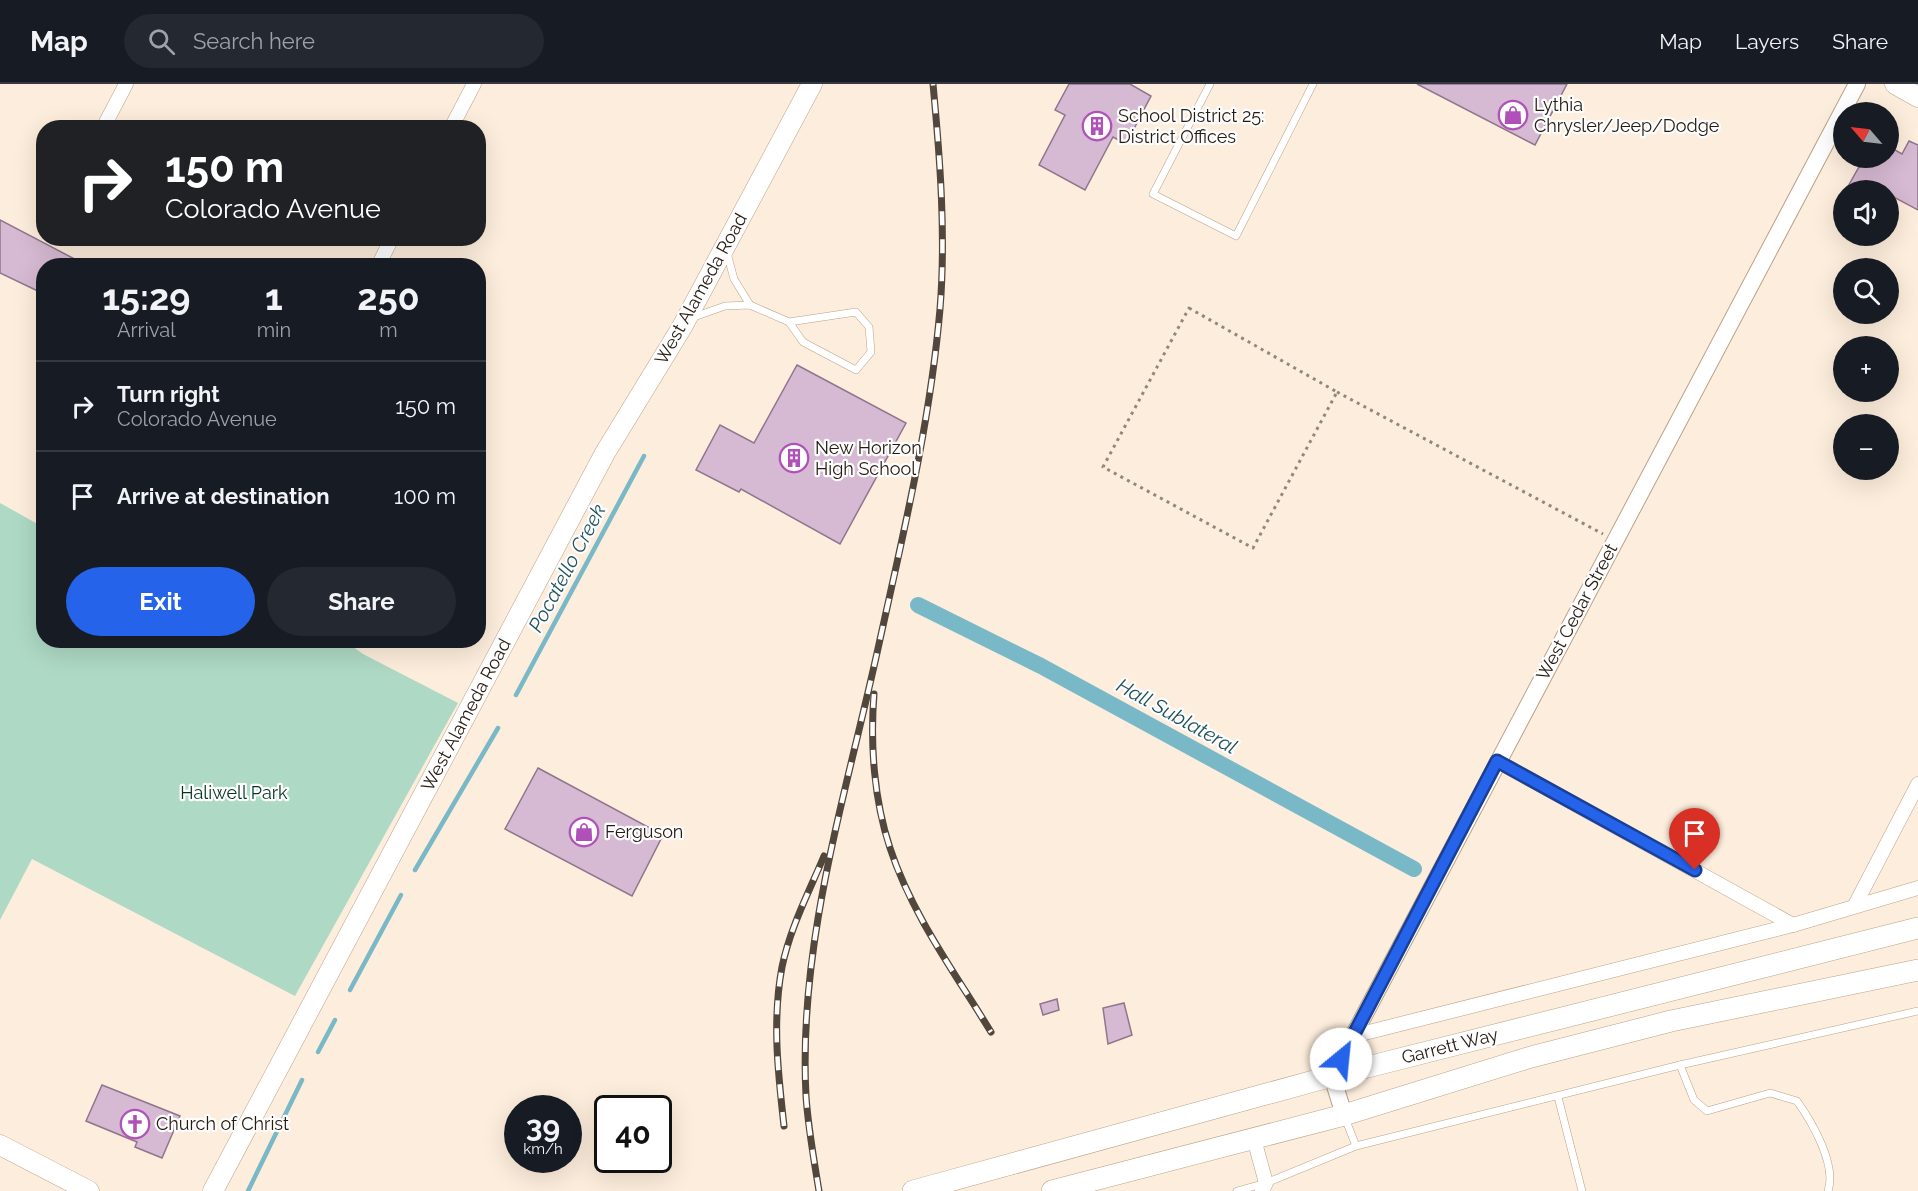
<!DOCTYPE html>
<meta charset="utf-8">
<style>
body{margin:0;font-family:Raleway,sans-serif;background:#242831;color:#f1f3f6;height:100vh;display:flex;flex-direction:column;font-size:22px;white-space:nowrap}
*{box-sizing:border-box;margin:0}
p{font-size:20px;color:#9ea1a6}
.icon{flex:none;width:33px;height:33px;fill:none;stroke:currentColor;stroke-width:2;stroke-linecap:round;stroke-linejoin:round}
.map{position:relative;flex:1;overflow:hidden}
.sheet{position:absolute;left:36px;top:174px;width:450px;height:390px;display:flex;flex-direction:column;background:#171b24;border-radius:24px;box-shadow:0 6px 24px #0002}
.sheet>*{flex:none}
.banner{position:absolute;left:36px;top:36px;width:450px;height:126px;border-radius:24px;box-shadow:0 6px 24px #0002;background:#202124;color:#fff;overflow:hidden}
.needle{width:39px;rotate:298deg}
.buttons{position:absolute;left:1833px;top:18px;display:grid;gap:12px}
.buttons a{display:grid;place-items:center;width:66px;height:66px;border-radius:50%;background:#171b24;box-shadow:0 6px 24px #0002;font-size:30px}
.speed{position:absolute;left:504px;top:1011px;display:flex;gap:12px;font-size:30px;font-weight:700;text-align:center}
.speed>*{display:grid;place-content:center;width:78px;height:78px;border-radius:50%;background:#171b24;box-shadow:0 6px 24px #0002;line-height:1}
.speed small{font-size:15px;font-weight:400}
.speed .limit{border:3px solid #111;border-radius:9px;background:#fff;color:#111}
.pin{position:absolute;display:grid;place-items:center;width:51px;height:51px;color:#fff;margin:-62px -26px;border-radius:50% 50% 50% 0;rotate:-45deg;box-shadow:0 0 6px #0007}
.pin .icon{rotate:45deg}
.me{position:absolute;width:66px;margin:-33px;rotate:28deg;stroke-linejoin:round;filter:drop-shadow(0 0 4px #0008)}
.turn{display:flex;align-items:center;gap:21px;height:126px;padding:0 30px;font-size:27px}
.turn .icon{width:78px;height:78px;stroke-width:2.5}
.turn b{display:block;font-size:42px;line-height:51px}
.eta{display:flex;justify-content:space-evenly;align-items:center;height:102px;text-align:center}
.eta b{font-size:36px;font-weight:700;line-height:42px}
.button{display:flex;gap:12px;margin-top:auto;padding:12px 30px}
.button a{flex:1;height:69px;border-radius:36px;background:#2563eb;color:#fff;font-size:24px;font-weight:700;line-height:69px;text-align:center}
.button a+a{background:#242831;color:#f1f3f6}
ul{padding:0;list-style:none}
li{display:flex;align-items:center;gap:18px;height:90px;padding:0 30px;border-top:2px solid #363941}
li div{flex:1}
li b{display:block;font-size:22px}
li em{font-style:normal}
header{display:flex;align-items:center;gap:36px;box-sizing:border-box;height:84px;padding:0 30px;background:#171b24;border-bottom:2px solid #363941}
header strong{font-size:28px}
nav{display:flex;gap:33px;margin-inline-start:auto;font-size:21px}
.search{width:420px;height:54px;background:#242831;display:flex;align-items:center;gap:15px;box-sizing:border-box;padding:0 21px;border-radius:33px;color:#9ea1a6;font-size:22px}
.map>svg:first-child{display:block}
.green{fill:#aed9c4}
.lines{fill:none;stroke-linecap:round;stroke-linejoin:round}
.stream{stroke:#79b8c6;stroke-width:4.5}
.canal{stroke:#79b8c6;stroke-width:16}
.building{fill:#d6b9d2;stroke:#90758d;stroke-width:1.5}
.service-casing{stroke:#bba287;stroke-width:8}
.minor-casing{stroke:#bba287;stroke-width:15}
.tertiary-casing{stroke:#bba287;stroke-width:18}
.secondary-casing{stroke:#bba287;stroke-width:21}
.primary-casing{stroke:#bba287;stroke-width:22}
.path{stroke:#94877a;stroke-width:3;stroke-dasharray:3 4.5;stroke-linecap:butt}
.service{stroke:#fff;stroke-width:7}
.minor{stroke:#fff;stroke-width:14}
.tertiary{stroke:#fff;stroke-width:16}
.secondary{stroke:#fff;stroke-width:20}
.primary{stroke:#fff;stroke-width:21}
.rail-casing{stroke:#52473c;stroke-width:7}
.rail{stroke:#fdfdfd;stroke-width:4.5;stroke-dasharray:14;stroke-linecap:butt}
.route-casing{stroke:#184099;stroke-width:15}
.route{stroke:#2563eb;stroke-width:10}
.labels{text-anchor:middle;stroke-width:4.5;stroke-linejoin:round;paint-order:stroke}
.poi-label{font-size:18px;fill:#241b11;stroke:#fdfdfd;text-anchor:start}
.street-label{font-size:18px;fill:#241b11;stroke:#fdfdfd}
.park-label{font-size:18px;fill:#053423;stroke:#fdfdfd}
.water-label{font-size:20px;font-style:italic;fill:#1d535e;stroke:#fdfdfd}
</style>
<header>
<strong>Map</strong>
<div class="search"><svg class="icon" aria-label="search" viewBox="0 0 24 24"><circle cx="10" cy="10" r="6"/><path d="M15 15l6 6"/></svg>Search here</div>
<nav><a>Map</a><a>Layers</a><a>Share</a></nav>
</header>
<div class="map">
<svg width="1918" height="1107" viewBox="0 0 1918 1107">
<rect width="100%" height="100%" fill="#fdeddc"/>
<path class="green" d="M0,419l43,24 1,113 301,1 18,13 95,49 -163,293 -263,-137 -32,61z"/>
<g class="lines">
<g class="stream">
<path d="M516,611l128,-239"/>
<path d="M415,786l83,-142"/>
<path d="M350,906l51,-95"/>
<path d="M318,968l17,-32"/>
<path d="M248,1107l54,-111"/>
</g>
<path class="canal" d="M918,521l123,61 373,203"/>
</g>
<g class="building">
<path d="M1069,0h61l21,12 -25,48 -13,-7 -28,53 -46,-25 26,-50 -10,-5z"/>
<path d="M1417,0h150l-32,61z"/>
<path d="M1909,57l9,4v65l-30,-16v-4h-42l18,-32h24v-12l14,8z"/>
<path d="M0,136l88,46h-44v28l-44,-21z"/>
<path d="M797,281l109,58 -66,121 -99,-55 -2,3 -43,-22 24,-45 34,18z"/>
<path d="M538,684l125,67 -31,61 -127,-67z"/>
<path d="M1057,915l2,11 -16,5 -3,-11z"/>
<path d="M1124,919l8,32 -24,9 -5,-36z"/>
<path d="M102,1001l78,31 -18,42 -27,-11 2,-5 -51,-21z"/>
</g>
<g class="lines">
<g class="service-casing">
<g id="service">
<path d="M1210,0l-57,110 83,42 77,-152"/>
<path d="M727,169l7,26 16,26"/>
<path d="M691,234l34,-12 25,-1 39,17 14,20 53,28 15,-18 -2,-25 -13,-15 -67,10"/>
<path d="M1680,981l14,35 13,11 63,-18 27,8c15,21 40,64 31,90"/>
<path d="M1558,1013l24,94"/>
<path d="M1345,1034l11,28"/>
<path d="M1237,1107l29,-8 90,-37 324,-81 238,-54"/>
</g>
</g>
<g class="minor-casing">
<g id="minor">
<path d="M103,44l23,-44"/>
<path d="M451,44l23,-44"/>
<path d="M378,182l14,-28"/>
<path d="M1497,677l296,164"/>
<path d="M1855,821l63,-121"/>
<path d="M1353,952l440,-111 125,-37"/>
<path d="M1254,1055l12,44 -4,8"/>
</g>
</g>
<g class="tertiary-casing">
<path id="tertiary" d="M1344,1031l-12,-39 525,-992"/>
</g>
<g class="secondary-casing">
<g id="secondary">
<path d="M1895,0l23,13"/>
<path d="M0,1061l89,46"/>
<path d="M213,1107l392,-738 77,-126 130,-243"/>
</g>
</g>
<g class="primary-casing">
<g id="primary">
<path d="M913,1107l419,-115 586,-148"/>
<path d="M1052,1107l292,-76 187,-58 140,-36 247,-51"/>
</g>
</g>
<g class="path">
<path d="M1189,224l148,84 -84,156 -150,-81z"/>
<path d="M1337,308l266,142"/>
</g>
<use href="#service" class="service"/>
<use href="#minor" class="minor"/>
<use href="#tertiary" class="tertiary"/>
<use href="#secondary" class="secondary"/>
<use href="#primary" class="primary"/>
<g class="rail-casing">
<g id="rail">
<path d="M874,610c-4,50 0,106 16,154 22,67 65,125 101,184"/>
<path d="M784,1042c-6,-53 -12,-106 -2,-159 8,-39 27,-75 42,-111"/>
<path d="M819,1107c-5,-31 -11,-64 -13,-95 -8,-151 39,-298 71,-443 25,-114 53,-228 63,-344 6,-74 0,-151 -7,-225"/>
</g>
</g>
<use href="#rail" class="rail"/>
</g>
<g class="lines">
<g class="route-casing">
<path id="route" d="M1341,975l156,-298 198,109"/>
</g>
<use href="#route" class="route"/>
</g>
<defs>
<g id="shop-ring" transform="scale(1.5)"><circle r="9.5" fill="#fdfdfd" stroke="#b051ba" stroke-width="1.5"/><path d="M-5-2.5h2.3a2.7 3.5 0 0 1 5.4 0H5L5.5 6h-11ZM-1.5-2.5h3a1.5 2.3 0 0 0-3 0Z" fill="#b051ba"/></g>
<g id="building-ring" transform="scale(1.5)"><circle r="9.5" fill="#fdfdfd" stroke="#b051ba" stroke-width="1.5"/><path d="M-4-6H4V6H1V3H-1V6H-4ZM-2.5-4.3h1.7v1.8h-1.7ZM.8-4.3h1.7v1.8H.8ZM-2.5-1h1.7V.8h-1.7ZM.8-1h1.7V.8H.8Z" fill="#b051ba"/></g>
<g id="church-ring" transform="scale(1.5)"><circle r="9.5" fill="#fdfdfd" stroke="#b051ba" stroke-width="1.5"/><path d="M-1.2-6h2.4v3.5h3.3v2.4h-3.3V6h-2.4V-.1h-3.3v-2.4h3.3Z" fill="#b051ba"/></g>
</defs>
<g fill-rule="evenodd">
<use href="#shop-ring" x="1513" y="31"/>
<use href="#building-ring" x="1097" y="42"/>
<use href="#building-ring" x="794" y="374"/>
<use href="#shop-ring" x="584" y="748"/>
<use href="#church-ring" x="135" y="1040"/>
</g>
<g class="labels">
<g class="poi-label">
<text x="1534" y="27">Lythia<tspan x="1534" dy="21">Chrysler/Jeep/Dodge</tspan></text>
<text x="1118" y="38">School District 25:<tspan x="1118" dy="21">District Offices</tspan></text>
<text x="815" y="370">New Horizon<tspan x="815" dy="21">High School</tspan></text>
<text x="605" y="754">Ferguson</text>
<text x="156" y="1046">Church of Christ</text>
</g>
<g class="street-label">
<text transform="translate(701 205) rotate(-61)" y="6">West Alameda Road</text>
<text transform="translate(1577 528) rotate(-62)" y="6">West Cedar Street</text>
<text transform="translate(466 631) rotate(-62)" y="6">West Alameda Road</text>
<text transform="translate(1450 962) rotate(-14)" y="6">Garrett Way</text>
</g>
<g class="park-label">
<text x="234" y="715">Haliwell Park</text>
</g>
<g class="water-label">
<text transform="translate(567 484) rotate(-62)" y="7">Pocatello Creek</text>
<text transform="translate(1177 632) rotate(29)" y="7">Hall Sublateral</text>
</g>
</g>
</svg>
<div class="buttons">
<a><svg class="needle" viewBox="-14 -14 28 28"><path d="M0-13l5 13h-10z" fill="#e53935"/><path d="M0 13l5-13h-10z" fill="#9ea1a6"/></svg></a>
<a><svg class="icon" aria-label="sound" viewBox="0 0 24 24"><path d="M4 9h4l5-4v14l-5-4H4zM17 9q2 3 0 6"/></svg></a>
<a><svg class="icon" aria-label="search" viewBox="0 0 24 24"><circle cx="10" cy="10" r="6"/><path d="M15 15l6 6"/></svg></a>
<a>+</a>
<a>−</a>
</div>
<div class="speed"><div>39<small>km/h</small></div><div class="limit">40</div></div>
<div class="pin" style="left:1695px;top:786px;background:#d93025"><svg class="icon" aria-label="arrive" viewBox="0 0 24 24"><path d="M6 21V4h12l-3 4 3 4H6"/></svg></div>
<svg class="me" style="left:1341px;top:975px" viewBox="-20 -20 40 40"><circle r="19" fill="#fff"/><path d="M0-13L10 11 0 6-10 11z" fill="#2563eb"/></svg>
<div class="banner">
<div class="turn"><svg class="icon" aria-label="right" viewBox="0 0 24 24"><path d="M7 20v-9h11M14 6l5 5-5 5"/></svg><div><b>150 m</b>Colorado Avenue</div></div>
</div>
<section class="sheet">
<div class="eta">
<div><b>15:29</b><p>Arrival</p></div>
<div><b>1</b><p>min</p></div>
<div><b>250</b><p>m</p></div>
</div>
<ul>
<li><svg class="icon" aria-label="right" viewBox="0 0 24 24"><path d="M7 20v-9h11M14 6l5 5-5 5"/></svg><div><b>Turn right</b><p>Colorado Avenue</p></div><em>150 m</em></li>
<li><svg class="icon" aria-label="arrive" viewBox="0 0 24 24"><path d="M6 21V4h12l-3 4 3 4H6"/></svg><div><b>Arrive at destination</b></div><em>100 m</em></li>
</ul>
<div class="button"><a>Exit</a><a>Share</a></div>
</section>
</div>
